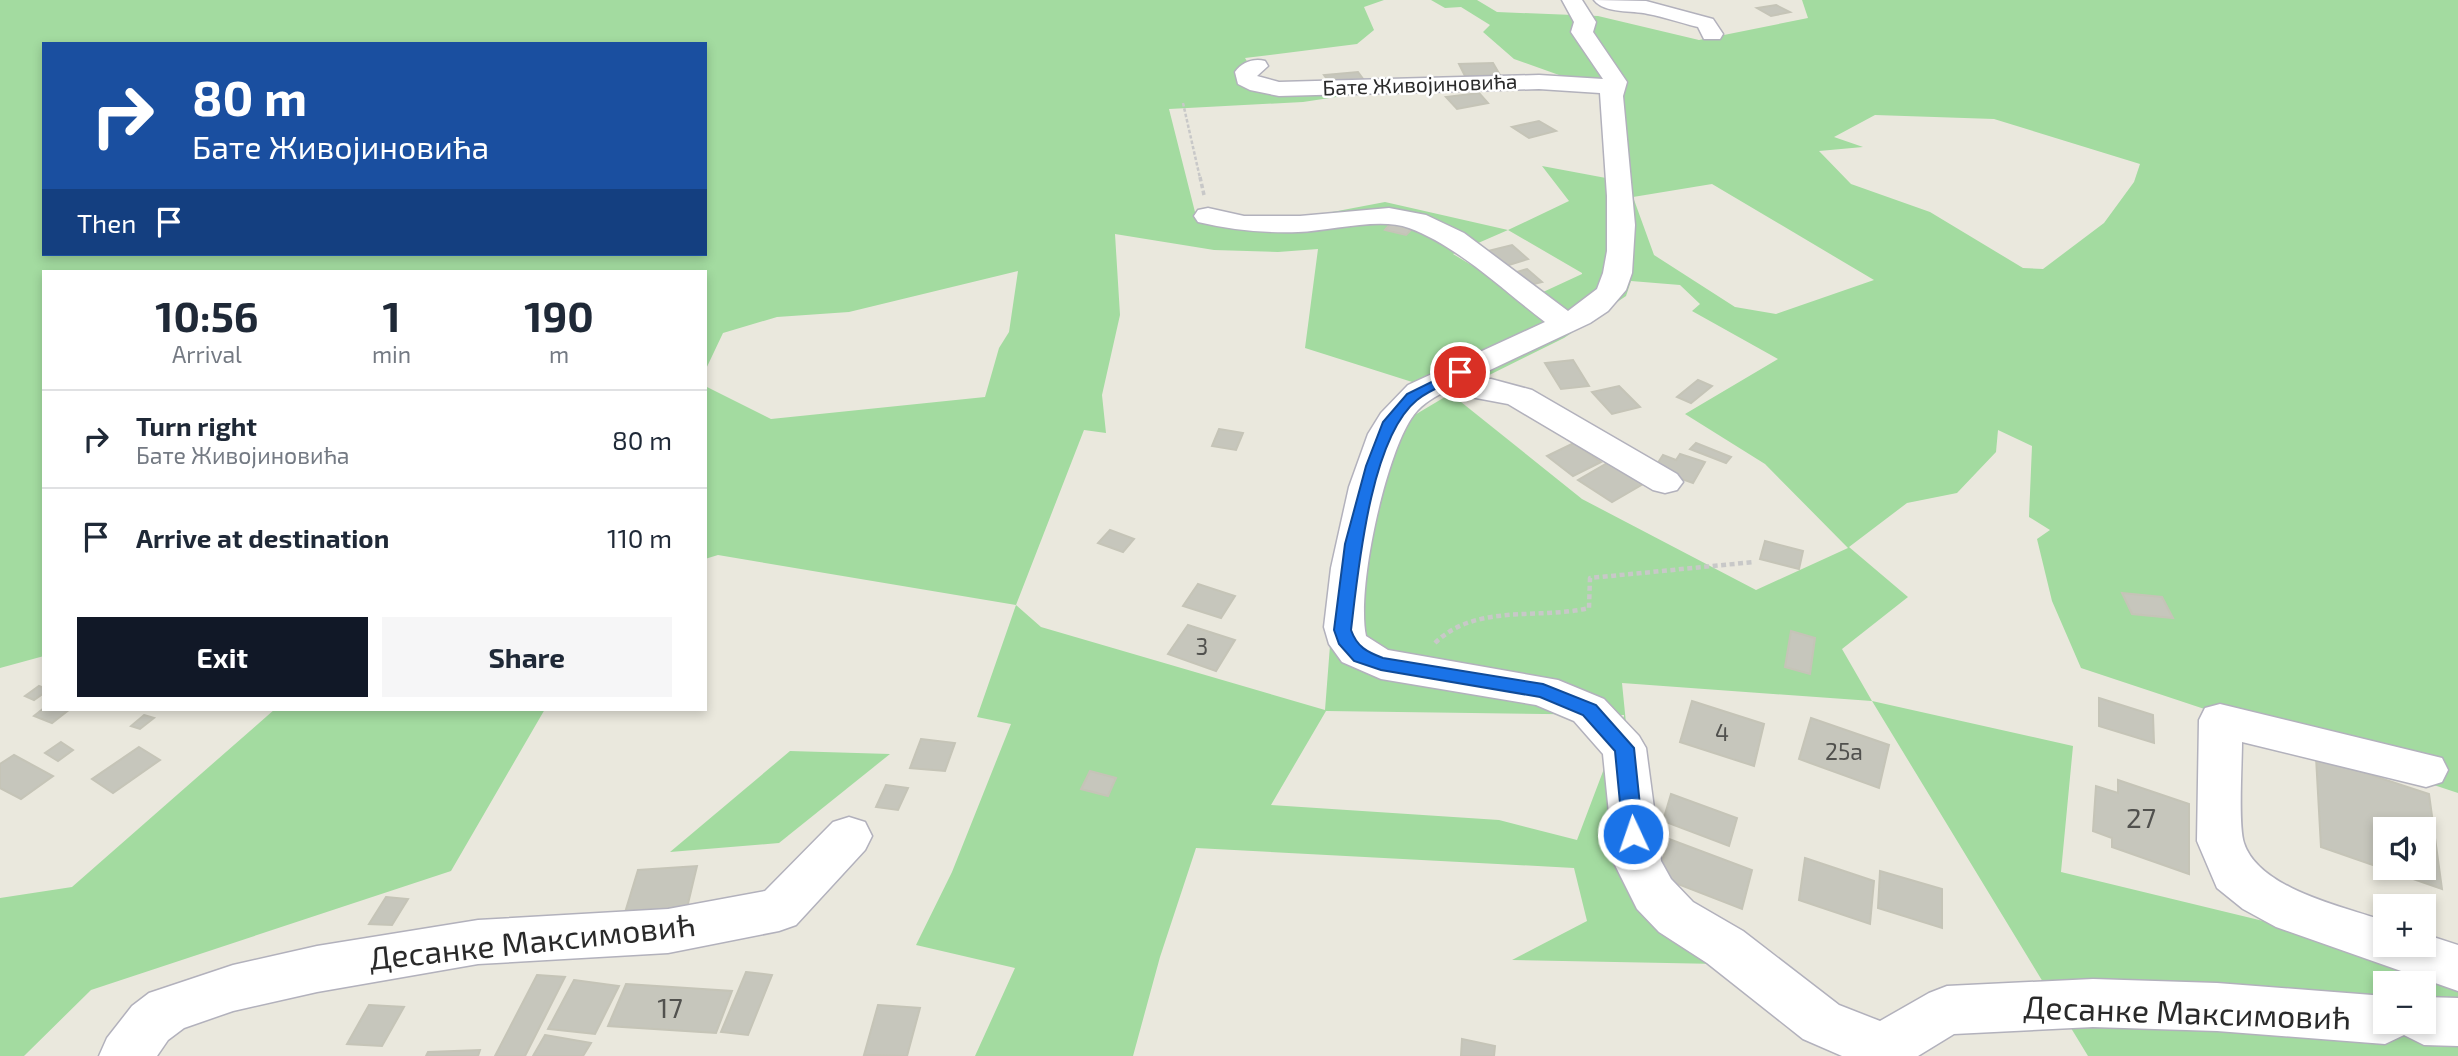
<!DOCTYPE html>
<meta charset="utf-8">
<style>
body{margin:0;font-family:"Exo 2",sans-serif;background:#f6f6f7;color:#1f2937;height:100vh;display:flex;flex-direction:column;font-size:26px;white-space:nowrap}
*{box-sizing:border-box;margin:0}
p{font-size:23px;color:#747a83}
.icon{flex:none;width:38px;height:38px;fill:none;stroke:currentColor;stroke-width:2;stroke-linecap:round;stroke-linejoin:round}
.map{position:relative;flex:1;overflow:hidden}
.side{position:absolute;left:42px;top:270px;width:665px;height:441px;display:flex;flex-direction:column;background:#fff;border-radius:0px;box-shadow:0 4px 10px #0003}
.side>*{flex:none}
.banner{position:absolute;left:42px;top:42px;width:665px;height:214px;border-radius:0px;box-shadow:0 4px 10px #0003;background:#1a4fa0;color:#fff;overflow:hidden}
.tools{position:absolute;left:2373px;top:817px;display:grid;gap:14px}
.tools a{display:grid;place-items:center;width:63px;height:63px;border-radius:0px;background:#fff;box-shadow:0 4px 10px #0003;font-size:35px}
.pin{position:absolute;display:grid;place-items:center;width:60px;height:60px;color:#fff;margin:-30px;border:4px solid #fff;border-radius:50%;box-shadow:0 2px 7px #0007}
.me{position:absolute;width:77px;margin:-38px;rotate:357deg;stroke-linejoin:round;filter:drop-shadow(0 0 5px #0008)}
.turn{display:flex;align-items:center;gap:24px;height:147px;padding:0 35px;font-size:32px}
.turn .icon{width:91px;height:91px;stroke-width:2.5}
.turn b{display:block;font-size:49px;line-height:60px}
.then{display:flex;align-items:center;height:66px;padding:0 35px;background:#0003;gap:14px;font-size:26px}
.eta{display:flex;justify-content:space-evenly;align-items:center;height:119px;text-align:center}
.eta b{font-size:42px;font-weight:700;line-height:49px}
.button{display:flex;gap:14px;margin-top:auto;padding:14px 35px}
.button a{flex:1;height:80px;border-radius:0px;background:#111827;color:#fff;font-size:28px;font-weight:700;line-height:80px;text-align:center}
.button a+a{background:#f6f6f7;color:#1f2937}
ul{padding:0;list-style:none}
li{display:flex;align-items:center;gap:21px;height:98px;padding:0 35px;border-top:2px solid #e0e1e3}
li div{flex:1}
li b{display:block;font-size:26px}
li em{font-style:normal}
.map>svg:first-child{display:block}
.green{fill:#a3dba0;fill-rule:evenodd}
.building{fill:#c6c6bc;stroke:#c5c4b7;stroke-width:2;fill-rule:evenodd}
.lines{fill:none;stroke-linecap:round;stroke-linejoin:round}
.minor-casing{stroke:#b2b1bc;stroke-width:3}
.path-far2{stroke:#c8c8c8;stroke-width:2.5;stroke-dasharray:3.5 2;stroke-linecap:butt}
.path-far1{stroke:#c8c8c8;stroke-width:3.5;stroke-dasharray:4.5 2.5;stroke-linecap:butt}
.path{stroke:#c8c8c8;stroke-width:4.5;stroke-dasharray:5 3.5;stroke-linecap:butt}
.minor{fill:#fff;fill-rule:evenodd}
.route{fill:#1a73e8;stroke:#114b97;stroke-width:2}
.labels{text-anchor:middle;stroke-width:5;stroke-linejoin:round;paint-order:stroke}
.far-street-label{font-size:21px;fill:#2a2a2a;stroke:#fff}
.number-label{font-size:23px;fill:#51514e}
.near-number-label{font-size:28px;fill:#51514e}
.near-street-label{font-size:32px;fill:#2a2a2a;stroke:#fff}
</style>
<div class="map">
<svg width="2458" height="1056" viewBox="0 0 2458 1056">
<rect width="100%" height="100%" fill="#eae8dd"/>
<g class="green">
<path d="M0,0h1384l-20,7 10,23 -17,14 -112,14 23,37 95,-2 -60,9 -134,7 27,107 110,1 79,-15 123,28 61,-29 -27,-35 64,12 -5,-88 -87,-31 -31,-27 7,-7 -29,-18 -16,1 -14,-8h46l20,12 101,4 101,24 109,-22 -6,-18h656v793l-377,-125 -29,-67 -15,-62 13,-9 -21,-13 3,-71 -34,-16 -2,22 -39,41 -50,10 -58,44 59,50 -66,52 30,52 201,45 -12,126 397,96v88h-370l-216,-355 -250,-18 22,221 75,60 -207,-4 75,-39 -13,-53 -378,-20 -36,109 -27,99h-158l40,-88 -99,-23 36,-73 59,-148 -34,-7 39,-112 -298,-50 -13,4v-173l66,33 214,-22 14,-49 10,-16 9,-61 -169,41 -72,5 -54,16 -18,38v-100h-661v385l-44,12zM44,44h661v210h-661zM1875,115l119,4 146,45 -6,18 -30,41 -61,46 -20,-1 -93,-56 -79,-28 -32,-33 44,-4 -29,-10zM1712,184l162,96 -98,34 -41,-7 -81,-52 -21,-58zM1508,230l74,43v1l-54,25 -75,-45zM1115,234l99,16 64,2 40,-3 -13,99 145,46 -37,22 -60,58 -17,94 -11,142 -284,-83 -25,-22 68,-175 22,3 -4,-38 18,-80zM1631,281l49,4 20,19 -8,7 86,48 -93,55 80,50 83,84 -92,42 -174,-91 -131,-105 113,-56 62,-42zM1326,711l298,4v1l-47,124 -78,-20 -228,-15zM2385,984h39v38h-39z"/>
<path d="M275,709h270l-94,162 -360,119 -67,66h-24v-158l72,-11z"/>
<path d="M790,751l100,3 -111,89 -109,9z"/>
</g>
<g class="building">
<path d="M1776,5l14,7 -19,4 -14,-8z"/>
<path d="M1493,63l7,12 -35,1 -6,-12z"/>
<path d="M1358,72l8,11 -34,3 -8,-11z"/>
<path d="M1479,93l9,10 -31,6 -11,-12z"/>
<path d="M1539,121l17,10 -27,7 -17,-11z"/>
<path d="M1392,222l21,6 -7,7 -21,-5z"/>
<path d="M1512,245l16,14 -22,7 -18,-15z"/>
<path d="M1527,269l15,13 -20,5 -15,-12z"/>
<path d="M1573,360l16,26 -28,3 -16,-26z"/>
<path d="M1698,380l14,6 -21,17 -14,-6z"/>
<path d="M1619,386l21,21 -28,7 -20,-22z"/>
<path d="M1219,429l24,4 -7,17 -24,-4z"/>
<path d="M1574,443l27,19 -28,14 -26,-20z"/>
<path d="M1696,443l35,14 -5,6 -36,-14z"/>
<path d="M1680,454l25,8 -12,21 -39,-14 9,-14 13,5z"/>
<path d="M1616,458l34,22 -38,22 -34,-22z"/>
<path d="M1110,530l24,9 -11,13 -25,-9z"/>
<path d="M1765,541l38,10 -4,18 -39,-10z"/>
<path d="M1198,584l37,12 -14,22 -38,-12z"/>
<path d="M2122,593l40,4 11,21 -41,-4z"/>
<path d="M1188,625l47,15 -19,31 -48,-17z"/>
<path d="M1791,631l24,7 -5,36 -25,-7z"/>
<path d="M39,686l5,2v5l-10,7 -9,-4z"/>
<path d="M2099,698l54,17 1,28 -55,-17z"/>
<path d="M1692,701l72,23 -10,42 -74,-24z"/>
<path d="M44,708l24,1h2l-18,14 -18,-7z"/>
<path d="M144,715l10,3 -14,11 -9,-3z"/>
<path d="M1811,718l78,27 -10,43 -80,-29z"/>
<path d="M921,739l34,4 -10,28 -35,-3z"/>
<path d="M61,742l12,8 -15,11 -13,-8z"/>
<path d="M139,747l21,13 -47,33 -21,-14z"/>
<path d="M14,755l39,21 -32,23 -21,-11v-24z"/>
<path d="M2316,757l113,37 13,95 -121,-42zM2385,830h39v38h-39z"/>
<path d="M1090,771l26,7 -8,18 -27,-7z"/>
<path d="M2118,780l71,24v70l-77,-27v-9l-19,-7 3,-45 22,7z"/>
<path d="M886,785l22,3 -10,22 -22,-3z"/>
<path d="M1671,794l66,24 -8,28 -66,-25z"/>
<path d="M1669,839l83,31 -10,39 -85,-33z"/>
<path d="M1805,858l69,23 -4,43 -71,-24z"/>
<path d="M697,866l-11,46 -62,4 14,-46z"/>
<path d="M1880,871l62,18v39l-64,-20z"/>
<path d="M386,897l22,2 -16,26 -23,-1z"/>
<path d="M746,972l26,3 -24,60 -27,-3z"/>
<path d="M537,975l28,2 -40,79h-30z"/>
<path d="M574,980l45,6 -24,48 -47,-5z"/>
<path d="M626,984l106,7 -16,42 -108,-7z"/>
<path d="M369,1005l35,2 -22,39 -35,-2z"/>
<path d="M878,1005l42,3 -13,48 -43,-1z"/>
<path d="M545,1035l46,8 -8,13h-50z"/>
<path d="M1462,1039l33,7 -1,10h-33z"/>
<path d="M480,1050l-2,6h-52l2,-4z"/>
</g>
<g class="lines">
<g class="minor-casing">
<g id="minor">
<path d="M1562,0h20l14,22 -3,10 34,50 -4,14 12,129 -3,48 -6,17 -18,21 -18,12 -119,56h20l41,11 145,84 6,8 -6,8 -12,3 -12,-3 -145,-86 -64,-12c-13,7 -25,14 -33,27 -26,40 -55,170 -45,217l22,14 170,30 46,19 35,37 7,12 15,113 10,18 22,23 50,29 96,74 41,16 49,-28 18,-7 146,-7 124,4 168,13v26h39v-25l34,1v48l-34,-1 -20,-10 -19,9 -168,-13 -124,-4 -139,7 -36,22h-76l-39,-17 -96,-76 -48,-31 -22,-23 -23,-46 -11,-109 -29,-33 -38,-16 -155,-26 -39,-17 -13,-18 -5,-17 7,-59 18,-81 19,-53 13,-21 27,-28 137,-63c-41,-31 -87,-76 -136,-94 -30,-11 -78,3 -111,4 -34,1 -66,-2 -100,-10l-4,-6 4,-6 10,-2 36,8h56l89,-8 37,7 38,18 104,78 29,-22 6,-16 4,-22v-55l-7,-103 -61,-4 -260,7 -29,-6 -12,-6 -3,-12c7,-10 19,-14 30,-11l3,5 -11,10 22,6 260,-7 64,4 -32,-47 3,-10z"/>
<path d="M1594,0l52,1 67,18 10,15 -3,5h-16l-6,-12c-17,-4 -33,-10 -50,-13 -16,-4 -43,0 -54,-14z"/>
<path d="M2220,704l222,54 6,12 -6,12 -16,5 -184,-45c0,23 -4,83 2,101 15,46 100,64 141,78v24h39v-11l34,11v46l-182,-64 -33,-18 -26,-21 -20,-47 2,-121 6,-12z"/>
<path d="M849,817l16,5 7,14 -7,14 -69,75 -17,6 -111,22 -190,11 -161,28 -84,19 -49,17 -16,12 -11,16h-58l8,-18 25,-32 17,-13 84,-28 84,-19 161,-26 190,-11 97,-18 68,-69z"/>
</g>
</g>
<path class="path-far2" d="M1183,103l17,75"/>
<path class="path-far1" d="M1200,177l4,18"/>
<path class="path" d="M1435,643c41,-40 102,-23 154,-35l1,-30 164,-16"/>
<use href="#minor" class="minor"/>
</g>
<path class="route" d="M1460,368l7,4 -2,3c-15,8 -35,14 -48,25 -47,38 -59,172 -66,230 6,17 16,22 32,28l160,26 53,21 38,43 9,86 -3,6 -7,2 -7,-2 -3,-6 -8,-83 -32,-36 -43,-18 -159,-27 -27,-9 -15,-17 -5,-14 11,-86 21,-78 17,-44 24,-28z"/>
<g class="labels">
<g class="far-street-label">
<text transform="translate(1420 85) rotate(-2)" y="7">Бате Живојиновића</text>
</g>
<g class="number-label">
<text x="1202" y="655">3</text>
<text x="1722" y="741">4</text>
<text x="1844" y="760">25a</text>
</g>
<g class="near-number-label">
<text x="2141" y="828">27</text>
<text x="670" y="1018">17</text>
</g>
<g class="near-street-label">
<text transform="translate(532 942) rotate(-6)" y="11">Десанке Максимовић</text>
<text transform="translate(2187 1013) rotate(2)" y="11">Десанке Максимовић</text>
</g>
</g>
</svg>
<div class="tools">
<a><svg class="icon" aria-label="sound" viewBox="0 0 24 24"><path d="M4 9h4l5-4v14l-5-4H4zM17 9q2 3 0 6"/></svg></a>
<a>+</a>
<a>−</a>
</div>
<div class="pin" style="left:1460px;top:372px;background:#d93025"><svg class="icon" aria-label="arrive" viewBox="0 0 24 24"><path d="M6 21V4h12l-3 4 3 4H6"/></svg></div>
<svg class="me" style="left:1633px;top:834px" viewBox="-20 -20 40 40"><circle r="17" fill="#1a73e8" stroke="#fff" stroke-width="3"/><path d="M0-11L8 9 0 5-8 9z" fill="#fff"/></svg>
<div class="banner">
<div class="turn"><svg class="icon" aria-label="right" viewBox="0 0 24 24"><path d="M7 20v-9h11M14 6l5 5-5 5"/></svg><div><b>80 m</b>Бате Живојиновића</div></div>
<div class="then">Then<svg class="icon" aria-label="arrive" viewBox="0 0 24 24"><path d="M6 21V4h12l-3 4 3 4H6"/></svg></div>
</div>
<section class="side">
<div class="eta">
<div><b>10:56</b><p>Arrival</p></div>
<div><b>1</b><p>min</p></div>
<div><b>190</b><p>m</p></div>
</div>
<ul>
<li><svg class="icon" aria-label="right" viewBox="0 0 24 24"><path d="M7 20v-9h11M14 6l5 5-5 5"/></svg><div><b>Turn right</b><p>Бате Живојиновића</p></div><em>80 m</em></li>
<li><svg class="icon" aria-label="arrive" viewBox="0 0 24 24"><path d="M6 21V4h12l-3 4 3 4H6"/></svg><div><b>Arrive at destination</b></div><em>110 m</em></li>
</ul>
<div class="button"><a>Exit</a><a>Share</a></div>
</section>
</div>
